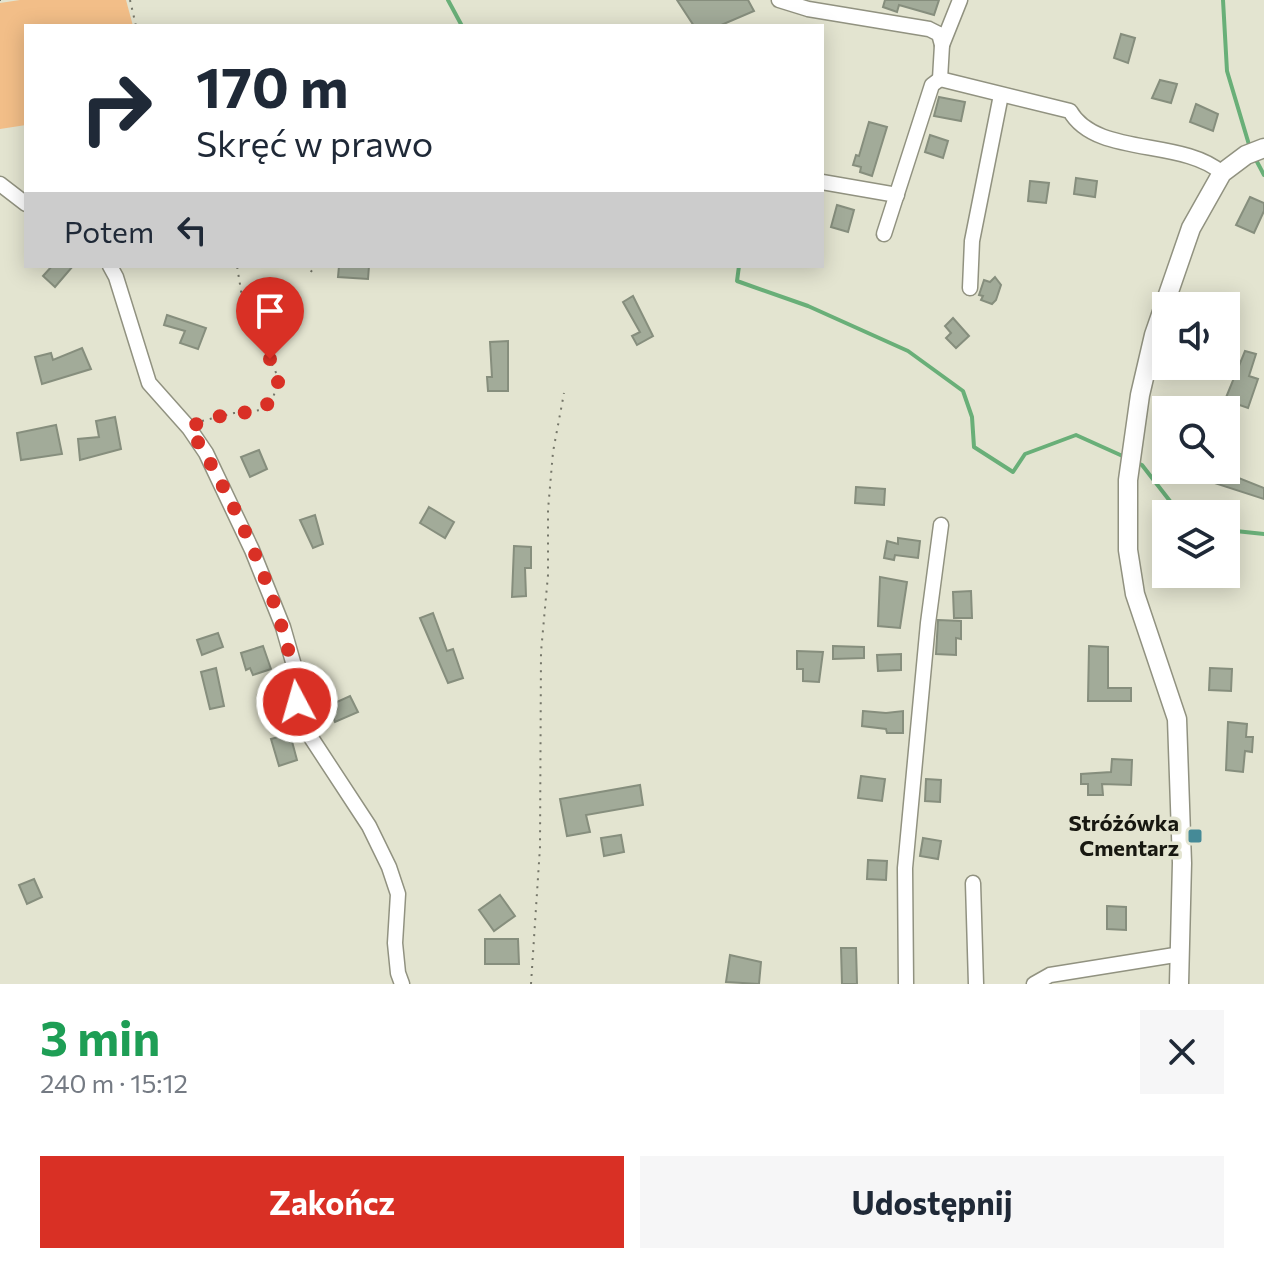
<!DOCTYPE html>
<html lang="pl">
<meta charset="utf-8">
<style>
body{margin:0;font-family:Commissioner,sans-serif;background:#f6f6f7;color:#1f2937;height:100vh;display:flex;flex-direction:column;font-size:30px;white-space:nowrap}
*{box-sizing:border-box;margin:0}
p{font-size:26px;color:#747a83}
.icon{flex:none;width:44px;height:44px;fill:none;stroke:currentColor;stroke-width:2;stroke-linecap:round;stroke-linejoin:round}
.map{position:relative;height:984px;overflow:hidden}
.drawer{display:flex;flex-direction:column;background:#fff;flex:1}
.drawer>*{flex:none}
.hud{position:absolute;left:24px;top:24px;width:800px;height:244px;border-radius:0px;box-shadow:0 4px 20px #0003;background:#fff;color:#1f2937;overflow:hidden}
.fabs{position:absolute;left:1152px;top:292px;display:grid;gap:16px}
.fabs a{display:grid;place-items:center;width:88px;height:88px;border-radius:0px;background:#fff;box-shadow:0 4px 20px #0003;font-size:40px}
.pin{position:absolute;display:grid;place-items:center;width:68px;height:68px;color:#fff;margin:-82px -34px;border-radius:50% 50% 50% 0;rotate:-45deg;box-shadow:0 0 8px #0007}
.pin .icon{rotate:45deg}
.me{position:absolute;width:88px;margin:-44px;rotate:354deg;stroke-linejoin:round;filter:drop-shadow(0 0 6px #0008)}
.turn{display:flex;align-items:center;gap:28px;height:168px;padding:0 40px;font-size:36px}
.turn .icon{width:104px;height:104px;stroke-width:2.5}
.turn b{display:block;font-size:56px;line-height:68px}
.then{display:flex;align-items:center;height:76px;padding:0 40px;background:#0003;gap:16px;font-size:30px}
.round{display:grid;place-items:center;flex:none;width:84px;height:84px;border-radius:0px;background:#f6f6f7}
.head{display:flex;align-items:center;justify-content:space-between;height:136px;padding:0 40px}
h1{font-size:48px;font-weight:700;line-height:60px;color:#1e9e55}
.button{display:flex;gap:16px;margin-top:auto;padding:16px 40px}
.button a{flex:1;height:92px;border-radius:0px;background:#d93025;color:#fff;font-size:32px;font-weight:700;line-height:92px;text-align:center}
.button a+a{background:#f6f6f7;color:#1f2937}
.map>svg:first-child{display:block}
.green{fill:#f2be88}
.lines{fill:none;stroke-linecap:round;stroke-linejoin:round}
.stream{stroke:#69af78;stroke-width:4}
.building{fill:#a2ab99;stroke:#868e7d;stroke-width:2}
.minor-casing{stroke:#919280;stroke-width:17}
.major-casing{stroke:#919280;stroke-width:21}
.path{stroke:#757669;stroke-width:2;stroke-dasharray:2 6;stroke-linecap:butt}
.minor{stroke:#fff;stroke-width:14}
.major{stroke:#fff;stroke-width:18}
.route{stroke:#d93025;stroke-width:14;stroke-dasharray:0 25.2}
.poi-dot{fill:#458a97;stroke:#e3e4d0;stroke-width:3}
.labels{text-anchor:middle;stroke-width:7;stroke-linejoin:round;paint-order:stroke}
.poi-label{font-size:22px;font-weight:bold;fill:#181811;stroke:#e3e4d0;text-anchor:end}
</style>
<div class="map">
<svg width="1264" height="984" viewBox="0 0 1264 984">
<rect width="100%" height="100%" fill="#e3e4d0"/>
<path class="green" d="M20,0h106l7,26h-107v99l-26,4v-126z"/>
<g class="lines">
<g class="stream">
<path d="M448,0l14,26"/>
<path d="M1223,0l4,71 23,77"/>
<path d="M1254,156l10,19"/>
<path d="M739,266l-2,15 71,25 100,45 55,40 9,26 2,30 39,25 12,-18 51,-19 51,23"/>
<path d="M1135,462l7,3 38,49"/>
<path d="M1226,530l38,4"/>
</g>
</g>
<g class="building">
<path d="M677,0h71l6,11 -35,15h-25z"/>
<path d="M885,0h54l-5,15 -35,-10 -2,7 -14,-5z"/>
<path d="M1121,34l14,4 -7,25 -14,-5z"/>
<path d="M1160,80l17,4 -6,19 -19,-5z"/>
<path d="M939,97l26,5 -4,19 -27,-5z"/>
<path d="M1196,104l22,10 -5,17 -23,-9z"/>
<path d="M869,122l18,5 -15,49 -12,-4 1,-5 -8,-2 3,-10 3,1z"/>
<path d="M930,135l18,6 -5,17 -18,-6z"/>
<path d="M1076,178l21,3 -2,16 -21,-3z"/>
<path d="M1030,181l19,2 -3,20 -18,-2z"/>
<path d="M1250,197l14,6v8l-10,22 -18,-8z"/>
<path d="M837,205l17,5 -6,22 -17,-5z"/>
<path d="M52,266h21l-18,21 -12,-11z"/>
<path d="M339,266h30l-1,13 -30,-2z"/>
<path d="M995,277l6,8 -5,15 -4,4 -11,-4 2,-4 -4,-1 5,-15 6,2z"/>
<path d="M633,296l20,40 -16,9 -5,-9 8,-4 -17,-30z"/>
<path d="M167,315l39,13 -8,21 -18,-6 5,-12 -21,-6z"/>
<path d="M953,318l16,18 -13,12 -10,-10 5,-5 -6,-7z"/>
<path d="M508,341v50h-20l-1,-14h5l-2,-35z"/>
<path d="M82,348l9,21 -49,15 -7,-27 16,-4 2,7z"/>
<path d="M1245,351l11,3 -7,22 9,3 -10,29 -23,-8z"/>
<path d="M115,417l6,32 -41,11 -2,-21 21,-2 -3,-16z"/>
<path d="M56,425l6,29 -41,6 -4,-27z"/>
<path d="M259,450l8,19 -17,8 -9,-20z"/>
<path d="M1209,470h24l-2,5 33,13v11l-59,-19z"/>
<path d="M856,487l29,2 -1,16 -29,-2z"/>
<path d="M429,507l25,15 -9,16 -25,-15z"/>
<path d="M315,515l8,29 -10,4 -13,-28z"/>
<path d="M898,538l22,3 -2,17 -23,-3 -1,5 -10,-2 3,-17 11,3z"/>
<path d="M514,546l17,1v21h-6l1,28 -14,1z"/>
<path d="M880,577l27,5 -7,46 -22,-2z"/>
<path d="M971,591l1,27h-18l-1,-26z"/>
<path d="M433,613l14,38 6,-2 10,29 -15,5 -28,-65z"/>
<path d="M938,620l23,1v18l-5,-1v17l-20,-1z"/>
<path d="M218,633l5,14 -21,8 -5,-15z"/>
<path d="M263,646l8,23 -18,6 -3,-7 -4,2 -5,-17z"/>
<path d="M833,646l31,1v11l-31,1z"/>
<path d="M1089,646l19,1v41h23v13h-43z"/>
<path d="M797,651l26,1 -4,30 -16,-1v-12h-6z"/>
<path d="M901,654v16l-23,1 -1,-16z"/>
<path d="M216,668l8,38 -14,3 -9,-37z"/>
<path d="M1210,668l22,1 -1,22 -22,-1z"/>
<path d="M350,696l8,16 -23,10 -7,-16z"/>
<path d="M863,711l23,2 17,-2v22h-16l-1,-4 -24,-3z"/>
<path d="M1228,722l19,2 -1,13h7l-1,15 -7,-1 -2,21 -17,-2z"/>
<path d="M290,734l7,26 -18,6 -8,-27z"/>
<path d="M1112,759l20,1 -1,25 -29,-1 1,11h-15v-11h-7v-10l30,-2z"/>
<path d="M861,776l24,3 -3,22 -24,-3z"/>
<path d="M926,779l15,1 -1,22 -15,-1z"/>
<path d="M640,785l3,20 -57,10 4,17 -23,4 -7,-37z"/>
<path d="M621,835l3,17 -20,4 -3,-18z"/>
<path d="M923,838l18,3 -3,18 -18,-3z"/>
<path d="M868,860l19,1 -1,19 -19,-1z"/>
<path d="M34,879l8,18 -15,7 -8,-19z"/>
<path d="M500,895l15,21 -21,15 -15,-21z"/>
<path d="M1107,906l19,1v23l-19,-1z"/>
<path d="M485,939h33l1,25h-34z"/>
<path d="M841,948h15l1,36h-15z"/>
<path d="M730,955l31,7 -2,22 -33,-2z"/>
</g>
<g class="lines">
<g class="minor-casing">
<g id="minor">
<path d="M779,0l29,9 121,20 10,5 3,11 -2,34"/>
<path d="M942,45l18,-45"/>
<path d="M940,79l130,32c26,46 112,27 152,62"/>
<path d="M822,182l75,13"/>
<path d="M0,184l26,20"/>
<path d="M884,234l48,-149 8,-6"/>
<path d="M110,266l6,11 33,106 40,45 17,25 46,97 31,77 12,42 2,33 13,34 59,90 20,41 9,27 -3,49 3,30 4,11"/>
<path d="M970,288l2,-47 29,-146"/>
<path d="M973,883l3,101"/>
<path d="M906,984l-1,-116 23,-245 13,-98"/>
<path d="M1034,984l16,-9 131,-21"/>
</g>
</g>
<g class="major-casing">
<path id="major" d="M1179,984l3,-121 -5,-144 -42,-125 -7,-44v-70l12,-85 14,-60 37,-107 31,-55 24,-18 18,-7"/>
</g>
<g class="path">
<path d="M0,0h1"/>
<path d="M130,0l6,26"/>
<path d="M304,266l10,7"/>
<path d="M202,421l32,-8 28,-3 11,-12 6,-19 -36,-76 -6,-37"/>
<path d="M531,984l9,-137 1,-195 7,-77v-65l5,-58 11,-59"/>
</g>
<use href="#minor" class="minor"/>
<use href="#major" class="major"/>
</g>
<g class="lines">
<path class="route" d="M270,359l9,20 -6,19 -11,12 -54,8 -19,10c44,67 103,195 108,274"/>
</g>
<rect class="poi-dot" x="1187" y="828" width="16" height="16" rx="4"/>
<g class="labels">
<g class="poi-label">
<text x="1179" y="831">Stróżówka<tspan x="1179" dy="25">Cmentarz</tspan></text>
</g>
</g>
</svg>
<div class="fabs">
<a><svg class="icon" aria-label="sound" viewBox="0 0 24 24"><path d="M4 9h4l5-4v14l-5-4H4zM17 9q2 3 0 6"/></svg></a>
<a><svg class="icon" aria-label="search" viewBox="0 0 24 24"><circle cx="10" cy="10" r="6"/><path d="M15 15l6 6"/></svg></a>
<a><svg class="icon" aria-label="layers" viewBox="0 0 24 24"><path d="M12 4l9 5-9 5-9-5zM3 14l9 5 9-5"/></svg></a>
</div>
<div class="pin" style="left:270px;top:359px;background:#d93025"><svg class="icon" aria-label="arrive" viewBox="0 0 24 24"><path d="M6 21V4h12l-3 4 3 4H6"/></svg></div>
<svg class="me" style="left:297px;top:702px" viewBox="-20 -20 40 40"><circle r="17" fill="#d93025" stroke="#fff" stroke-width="3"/><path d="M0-11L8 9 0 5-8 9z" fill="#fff"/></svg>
<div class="hud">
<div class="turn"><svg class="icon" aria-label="right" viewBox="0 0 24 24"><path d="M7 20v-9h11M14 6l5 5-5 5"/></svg><div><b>170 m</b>Skręć w prawo</div></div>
<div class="then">Potem<svg class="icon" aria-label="left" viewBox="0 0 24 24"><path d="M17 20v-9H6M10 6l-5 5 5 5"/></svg></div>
</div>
</div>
<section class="drawer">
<div class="head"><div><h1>3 min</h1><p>240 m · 15:12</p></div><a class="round"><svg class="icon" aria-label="close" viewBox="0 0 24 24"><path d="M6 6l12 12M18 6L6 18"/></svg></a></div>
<div class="button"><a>Zakończ</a><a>Udostępnij</a></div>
</section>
